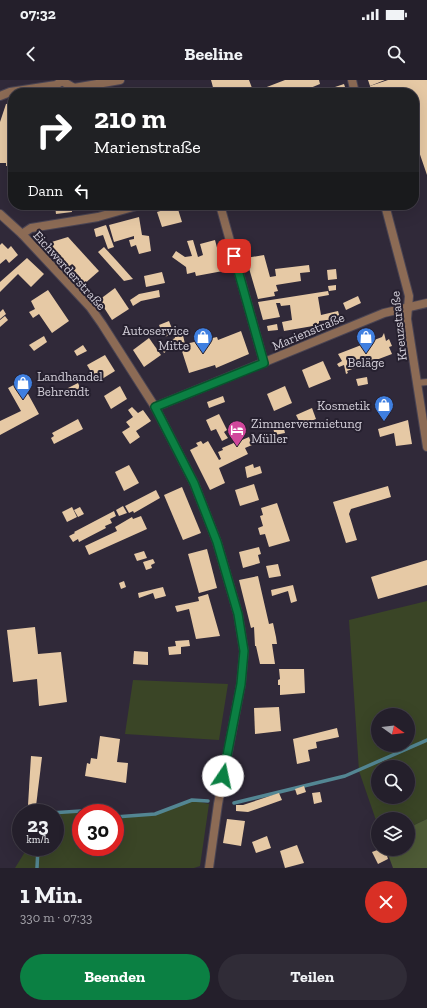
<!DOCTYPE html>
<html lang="de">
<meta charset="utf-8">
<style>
body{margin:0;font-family:"Zilla Slab",serif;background:#302c37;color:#f1f3f6;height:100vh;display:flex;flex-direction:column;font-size:15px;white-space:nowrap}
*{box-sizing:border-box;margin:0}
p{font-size:13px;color:#a3a2a9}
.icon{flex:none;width:22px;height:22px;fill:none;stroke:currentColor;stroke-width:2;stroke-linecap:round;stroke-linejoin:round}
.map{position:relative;height:788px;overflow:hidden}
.side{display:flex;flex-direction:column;background:#241f2b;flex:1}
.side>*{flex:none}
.guide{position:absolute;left:8px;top:8px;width:411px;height:122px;border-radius:16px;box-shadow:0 4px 16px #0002,0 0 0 1px #413d47;background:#202124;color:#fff;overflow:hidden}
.needle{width:26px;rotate:104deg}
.buttons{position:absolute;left:371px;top:628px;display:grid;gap:8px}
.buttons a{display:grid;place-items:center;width:44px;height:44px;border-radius:50%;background:#241f2b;box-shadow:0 4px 16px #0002,0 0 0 1px #413d47;font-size:20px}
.speed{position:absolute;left:12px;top:724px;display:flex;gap:8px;font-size:20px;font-weight:700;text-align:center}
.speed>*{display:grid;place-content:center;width:52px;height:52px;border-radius:50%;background:#241f2b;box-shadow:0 4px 16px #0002,0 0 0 1px #413d47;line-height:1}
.speed small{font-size:10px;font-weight:400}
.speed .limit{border:6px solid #d22;background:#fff;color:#111}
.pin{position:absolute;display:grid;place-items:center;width:34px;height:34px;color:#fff;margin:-17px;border-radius:8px;box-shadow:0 2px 6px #0006}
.me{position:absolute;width:44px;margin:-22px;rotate:11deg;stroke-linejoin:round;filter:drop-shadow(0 0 3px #0008)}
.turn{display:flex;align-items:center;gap:14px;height:84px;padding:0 20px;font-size:18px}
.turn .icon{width:52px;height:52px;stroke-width:2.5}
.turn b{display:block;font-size:28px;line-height:34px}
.then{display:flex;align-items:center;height:38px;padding:0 20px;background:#0003;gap:8px;font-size:15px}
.round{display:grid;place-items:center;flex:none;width:42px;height:42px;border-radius:21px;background:#302c37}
.summary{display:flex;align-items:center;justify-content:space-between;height:68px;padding:0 20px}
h1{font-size:24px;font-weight:700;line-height:30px}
.action{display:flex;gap:8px;margin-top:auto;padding:8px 20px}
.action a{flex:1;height:46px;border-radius:24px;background:#0b8043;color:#fff;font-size:16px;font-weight:700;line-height:46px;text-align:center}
.action a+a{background:#302c37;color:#f1f3f6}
.status{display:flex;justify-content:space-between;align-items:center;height:28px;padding:0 20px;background:#241f2b;direction:ltr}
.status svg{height:11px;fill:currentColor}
header{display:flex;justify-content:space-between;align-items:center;height:52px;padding:0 20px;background:#241f2b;font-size:18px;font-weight:700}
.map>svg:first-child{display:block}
.green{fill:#3a4526;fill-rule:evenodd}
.forest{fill:#4e5b36}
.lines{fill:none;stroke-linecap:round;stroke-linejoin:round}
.stream{stroke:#538693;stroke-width:3.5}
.building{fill:#e6c9a5}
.lane-casing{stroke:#4a4453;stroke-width:8}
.street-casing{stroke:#4a4453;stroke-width:10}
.lane{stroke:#8c6b55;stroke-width:6}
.street{stroke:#8c6b55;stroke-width:8}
.route-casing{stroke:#07532c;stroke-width:10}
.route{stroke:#0b8043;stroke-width:7}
.labels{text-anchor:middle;stroke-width:4;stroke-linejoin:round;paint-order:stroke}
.street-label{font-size:13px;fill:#d3cfd9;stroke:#26202f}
.poi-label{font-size:13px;fill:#d3cfd9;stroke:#26202f;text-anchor:end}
</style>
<div class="status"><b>07:32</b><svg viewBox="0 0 49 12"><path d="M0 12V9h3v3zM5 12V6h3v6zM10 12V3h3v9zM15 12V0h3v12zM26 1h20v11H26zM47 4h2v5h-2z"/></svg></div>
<header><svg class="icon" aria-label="back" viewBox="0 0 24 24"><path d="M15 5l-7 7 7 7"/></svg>Beeline<svg class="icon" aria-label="search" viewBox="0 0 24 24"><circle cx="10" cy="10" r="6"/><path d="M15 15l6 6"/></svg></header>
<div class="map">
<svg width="427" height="788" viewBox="0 0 427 788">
<rect width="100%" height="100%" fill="#302939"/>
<g class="green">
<path d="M427,521v218l-19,9v-9h-30v7l-19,-55 -10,-151zM378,635h30v30h-30zM378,687h30v30h-30z"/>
<path d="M133,600l95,4 -9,56 -94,-6z"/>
<path d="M192,720l17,4 -9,62 -6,2h-179l13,-21h27v-34l-4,-1 30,-1 10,2h-10v34h34v-30l40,-3z"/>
</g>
<path class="forest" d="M427,739v49h-34l-7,-19h22v-21z"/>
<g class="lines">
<g class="stream">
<path d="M234,723l111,-27 82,-36"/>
<path d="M50,733l31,-2 10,2"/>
<path d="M115,737l40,-3 37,-14 16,1"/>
<path d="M37,788l1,-21"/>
</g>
</g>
<g class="building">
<path d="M211,0h38l3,8 -17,5h-9l-2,-5 -10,3z"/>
<path d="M285,0h34l1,4 -17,7 -2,-4 -17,6h-24l-1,-3z"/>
<path d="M368,0h17l-15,6z"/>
<path d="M388,0h39v95l-13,-38v-44h-42l-2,-7z"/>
<path d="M344,4l3,9h-20l-1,-3z"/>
<path d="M13,23v63h-7v-3h-6v-41l6,-18z"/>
<rect x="17" y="125" width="17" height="3"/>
<path d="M55,125h16l1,7 -16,2z"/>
<path d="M177,126l5,16 -20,5 -5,-15z"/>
<path d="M139,137l3,18 7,1 2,15 -12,3 -3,-9 -5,2 -2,-7 5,-1v-3l-20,6 -5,-17z"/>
<path d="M106,145l8,22 -6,2 -5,-14 -7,2 -2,-8z"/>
<path d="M68,157l31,34 -16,14 -23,-23 -15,-18z"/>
<path d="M193,160l5,17 5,-2 -3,-11 15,-4 8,31 -27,5 -1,-4 -8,2 -1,-7 -14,-10 4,-6 9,6 7,-1 -5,-15z"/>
<path d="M2,163l6,6 3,-3 7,9 -9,8 -3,-4 -6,5v-19z"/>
<path d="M104,167l12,13 17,19 -9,2 -26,-29z"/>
<path d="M264,175l6,22 6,-1 -1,-7 34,-4 1,7 -10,1 1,8 -25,4 2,6 -4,1 1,4 -17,3 -12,-41z"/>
<path d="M27,178l17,16 -13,13 -13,-13 -18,18v-10z"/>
<path d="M336,189l1,10 -9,1 -1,-10z"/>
<path d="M162,192l3,11 -19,4 -2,-11z"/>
<path d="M336,205v5l-7,1 -1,-5z"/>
<path d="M115,208l14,21 -17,11 -13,-20z"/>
<path d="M48,210l21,31 -17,12 -13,-19 -6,4 -4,-6 6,-3 -4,-8z"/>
<path d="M159,210l1,7 -19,4 -8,5 -3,-6 9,-6z"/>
<path d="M328,211l1,4 -11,2 3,18 17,-4 2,7 -12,5 -1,-3 -8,1v4l-6,1 -2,-9 2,9 -29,5 -2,-9 10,-2 -2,-15 -9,1 -1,-3h-4l4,14 -17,3 -5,-18z"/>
<path d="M358,216l3,7 -15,7 -3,-7z"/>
<path d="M3,229l3,5 -6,5v-7z"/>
<path d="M5,236l3,4 -8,7v-7z"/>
<path d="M169,241l5,13 -10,3 -5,-12z"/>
<path d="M277,244l1,6 -10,1 -1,-5z"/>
<path d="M182,251l3,13 32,-7 1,3 23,-9 8,23 -33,14 -1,-3 -26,8 -9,-28 -6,1 -10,7 -4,-7 15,-8 -1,-5z"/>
<path d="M384,253l2,8 3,-2 3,7 -3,1 3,7 -45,17 1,2 -2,1 -2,-9 -5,2 -2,-3 5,-3 -4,-7 44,-17z"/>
<path d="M44,256l3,6 -13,9 -5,-6z"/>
<path d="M149,258l12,17 -17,12 -11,-17z"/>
<path d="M83,265l4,6 -10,5 -3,-5z"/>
<path d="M105,275l10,16 -18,11 -10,-17z"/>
<path d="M323,281l8,18 -22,9 -7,-18z"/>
<path d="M367,297l1,7 -10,2 -2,-7z"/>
<path d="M21,301l18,33 -39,21v-14l21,-10 -13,-23z"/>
<path d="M78,303l3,7 -11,7 -4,-8z"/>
<path d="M120,306l7,13 -16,10 -7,-13z"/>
<path d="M285,306l7,17 -18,8 -7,-17z"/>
<path d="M223,316l2,6 -16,6 -2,-6z"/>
<path d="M132,327l6,6 5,-3 8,11 -15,10 4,6 -10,7 -8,-12 8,-5 -4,-5 7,-5 -5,-7z"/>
<path d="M312,328l4,11 -15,6 -5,-10z"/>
<path d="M219,334l8,16 -3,2 4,6 -6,3 -6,-12 -5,2 -5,-11z"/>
<path d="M78,339l5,10 -29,15 -3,-6 3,-2 -2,-3z"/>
<path d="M408,340l4,24 -16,2 -2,-13 -14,4 -2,-8z"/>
<path d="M283,345l2,8 -10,2 -2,-7z"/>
<path d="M240,354l2,6 7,-3 3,8 -7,3 3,6 -29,14 6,15 -15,7 -20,-40 8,-4 -2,-3 5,-2 2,3 5,-3 11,19 2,-1 -3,-7 5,-2 -1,-2 14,-6 -3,-5z"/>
<path d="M253,384l1,4 6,-2 2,7 -15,5 -2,-11z"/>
<path d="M129,385l10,18 -15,8 -9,-19z"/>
<path d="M254,404l5,16 -19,6 -5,-16z"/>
<path d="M388,406l3,11 -40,12 -2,5 8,26 -11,3 -13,-41z"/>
<path d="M182,407l19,46 -18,7 -19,-45z"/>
<path d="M156,410l4,8 -26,15 -1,-2 -4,2 -4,-7z"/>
<path d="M277,423l13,38 -21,6 -4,-13 -5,1 -2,-7 5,-2 -3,-10 3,-1 -2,-7z"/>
<path d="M123,426l4,7 -8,3 -3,-6z"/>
<path d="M72,427l5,10 -10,5 -5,-10z"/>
<path d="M80,427l4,7 -6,3 -4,-7z"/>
<path d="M114,431l2,5 -6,3 2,4 -7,3 1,2 -27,14 -1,-3 -5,3 -4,-6 6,-3 -1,-1z"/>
<path d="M141,436l6,13 -58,26 -4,-9 32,-15 -2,-4 17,-10 1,2z"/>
<path d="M259,467l2,7 -3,1 2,8 -17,5 -4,-16z"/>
<path d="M207,469l10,39 -18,5 -11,-39z"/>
<path d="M144,471l3,7 -10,3 -3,-7z"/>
<path d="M153,479l2,4 -4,2 1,3 -6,2 -3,-8z"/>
<path d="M427,480v25l-49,14 -7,-22z"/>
<path d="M278,484l3,12 -12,2 -3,-12z"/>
<path d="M258,496l11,48 4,-1 3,14 1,7h-5l3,20h-15l-4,-18h-1l-1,-19 -3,1 -12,-48z"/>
<path d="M124,501l2,6 -5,2 -2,-6z"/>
<path d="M293,505l4,16 -6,2 -3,-12 -16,5 -1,-6z"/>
<path d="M163,507l3,9 -11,3 -2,-6 -14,5 -1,-5z"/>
<path d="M208,514l12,42 -24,3 -7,-30 -12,3 -2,-6 24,-5 -1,-4z"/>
<path d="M35,547l3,27 23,-2 6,50 -28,4 -2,-27 -24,3 -6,-52z"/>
<path d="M189,560l1,6 -9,1v7l-12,1 -1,-8 8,-1 -1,-5z"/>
<path d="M134,571l14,1v13l-15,-1z"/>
<path d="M279,589h25l1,24 -25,2v-10h-2v-5l2,-1z"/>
<path d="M279,627l2,24 -26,3 -1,-26z"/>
<path d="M337,648l2,9 -23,5 1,6 -9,2 2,11 -13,3 -4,-25z"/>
<path d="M100,656l20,3 -3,23 11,1 -2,20 -41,-7 2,-13 3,1 1,-6 6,1z"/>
<path d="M31,676l11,1 -6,49 -8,-1z"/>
<path d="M304,706l2,6 -9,3 -2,-6z"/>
<path d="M320,712l2,10 -8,2 -2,-11z"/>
<path d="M279,713l3,7 -34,12 -12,-1v-6h7z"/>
<path d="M227,739l18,2 -4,25 -18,-3z"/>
<path d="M267,756l4,12 -15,5 -4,-11z"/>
<path d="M297,765l7,18 -19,5 -5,-17z"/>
<path d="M380,769h5l3,10 -10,5 -6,-12z"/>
</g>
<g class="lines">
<g class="lane-casing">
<path id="lane" d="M417,303l10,-1"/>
</g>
<g class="street-casing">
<g id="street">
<path d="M352,0l3,13"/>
<path d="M62,1l12,7 46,-8"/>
<path d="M0,16l10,-4 46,-7 6,-4"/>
<path d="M220,125l44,158"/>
<path d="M385,125l24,91 -2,23 20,128"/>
<path d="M0,134l22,20 68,73 12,17 53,83 39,76 23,59 21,72 6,37 -3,33 -23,120 -9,64"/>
<path d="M22,154l9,-6 67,-11 42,-12"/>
<path d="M155,327l229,-94 43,-10"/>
</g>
</g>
<use href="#lane" class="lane"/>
<use href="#street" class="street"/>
</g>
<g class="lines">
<g class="route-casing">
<path id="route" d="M223,696l18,-92 3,-33 -6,-37 -21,-72 -23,-59 -39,-76 109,-44 -30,-107"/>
</g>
<use href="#route" class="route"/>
</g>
<defs>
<g id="shop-pin" transform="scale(1)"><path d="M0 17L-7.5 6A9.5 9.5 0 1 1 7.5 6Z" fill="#3f7fe0" stroke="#26202f"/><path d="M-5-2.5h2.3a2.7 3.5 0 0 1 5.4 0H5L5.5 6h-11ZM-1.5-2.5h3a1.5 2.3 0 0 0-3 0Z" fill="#fff"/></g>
<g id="hotel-pin" transform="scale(1)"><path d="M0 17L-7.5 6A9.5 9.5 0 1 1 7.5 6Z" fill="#d1479c" stroke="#26202f"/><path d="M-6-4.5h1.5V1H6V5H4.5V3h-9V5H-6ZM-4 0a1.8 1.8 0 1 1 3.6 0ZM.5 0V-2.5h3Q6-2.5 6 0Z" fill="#fff"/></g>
</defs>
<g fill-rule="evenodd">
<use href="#shop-pin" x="203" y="257"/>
<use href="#shop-pin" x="366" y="257"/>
<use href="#shop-pin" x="23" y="303"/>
<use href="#shop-pin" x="384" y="325"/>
<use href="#hotel-pin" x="237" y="350"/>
</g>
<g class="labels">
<g class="street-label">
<text transform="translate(70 190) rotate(48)" y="5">Eichwerderstraße</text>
<text transform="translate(398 246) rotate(-96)" y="5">Kreuzstraße</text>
<text transform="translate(308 251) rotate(-23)" y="5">Marienstraße</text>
</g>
<g class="poi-label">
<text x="189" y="255">Autoservice<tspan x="189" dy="15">Mitte</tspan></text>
<text x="366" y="287" text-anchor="middle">Beläge</text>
<text x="37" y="301" text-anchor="start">Landhandel<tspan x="37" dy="15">Behrendt</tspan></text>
<text x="370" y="330">Kosmetik</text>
<text x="251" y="348" text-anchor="start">Zimmervermietung<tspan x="251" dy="15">Müller</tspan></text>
</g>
</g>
</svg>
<div class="buttons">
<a><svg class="needle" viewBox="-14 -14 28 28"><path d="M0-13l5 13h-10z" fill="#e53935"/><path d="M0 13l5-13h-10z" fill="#a3a2a9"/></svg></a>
<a><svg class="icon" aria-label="search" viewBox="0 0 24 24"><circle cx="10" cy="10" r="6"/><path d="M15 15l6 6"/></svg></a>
<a><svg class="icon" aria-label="layers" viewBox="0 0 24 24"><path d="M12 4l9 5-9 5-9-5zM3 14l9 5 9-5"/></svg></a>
</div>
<div class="speed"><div>23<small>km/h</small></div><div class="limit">30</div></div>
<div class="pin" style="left:234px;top:176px;background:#d93025"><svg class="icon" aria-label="arrive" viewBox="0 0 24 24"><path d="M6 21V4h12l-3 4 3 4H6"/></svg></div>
<svg class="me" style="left:223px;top:696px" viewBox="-20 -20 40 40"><circle r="19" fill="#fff"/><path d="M0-13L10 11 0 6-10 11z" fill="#0b8043"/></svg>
<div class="guide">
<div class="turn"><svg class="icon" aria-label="right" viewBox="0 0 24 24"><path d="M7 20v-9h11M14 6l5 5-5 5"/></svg><div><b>210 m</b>Marienstraße</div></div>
<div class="then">Dann<svg class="icon" aria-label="left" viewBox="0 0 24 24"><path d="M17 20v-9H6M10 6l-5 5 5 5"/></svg></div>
</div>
</div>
<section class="side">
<div class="summary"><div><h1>1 Min.</h1><p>330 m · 07:33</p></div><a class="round" style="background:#d93025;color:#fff"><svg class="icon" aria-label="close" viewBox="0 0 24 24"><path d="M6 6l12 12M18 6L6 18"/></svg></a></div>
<div class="action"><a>Beenden</a><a>Teilen</a></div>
</section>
